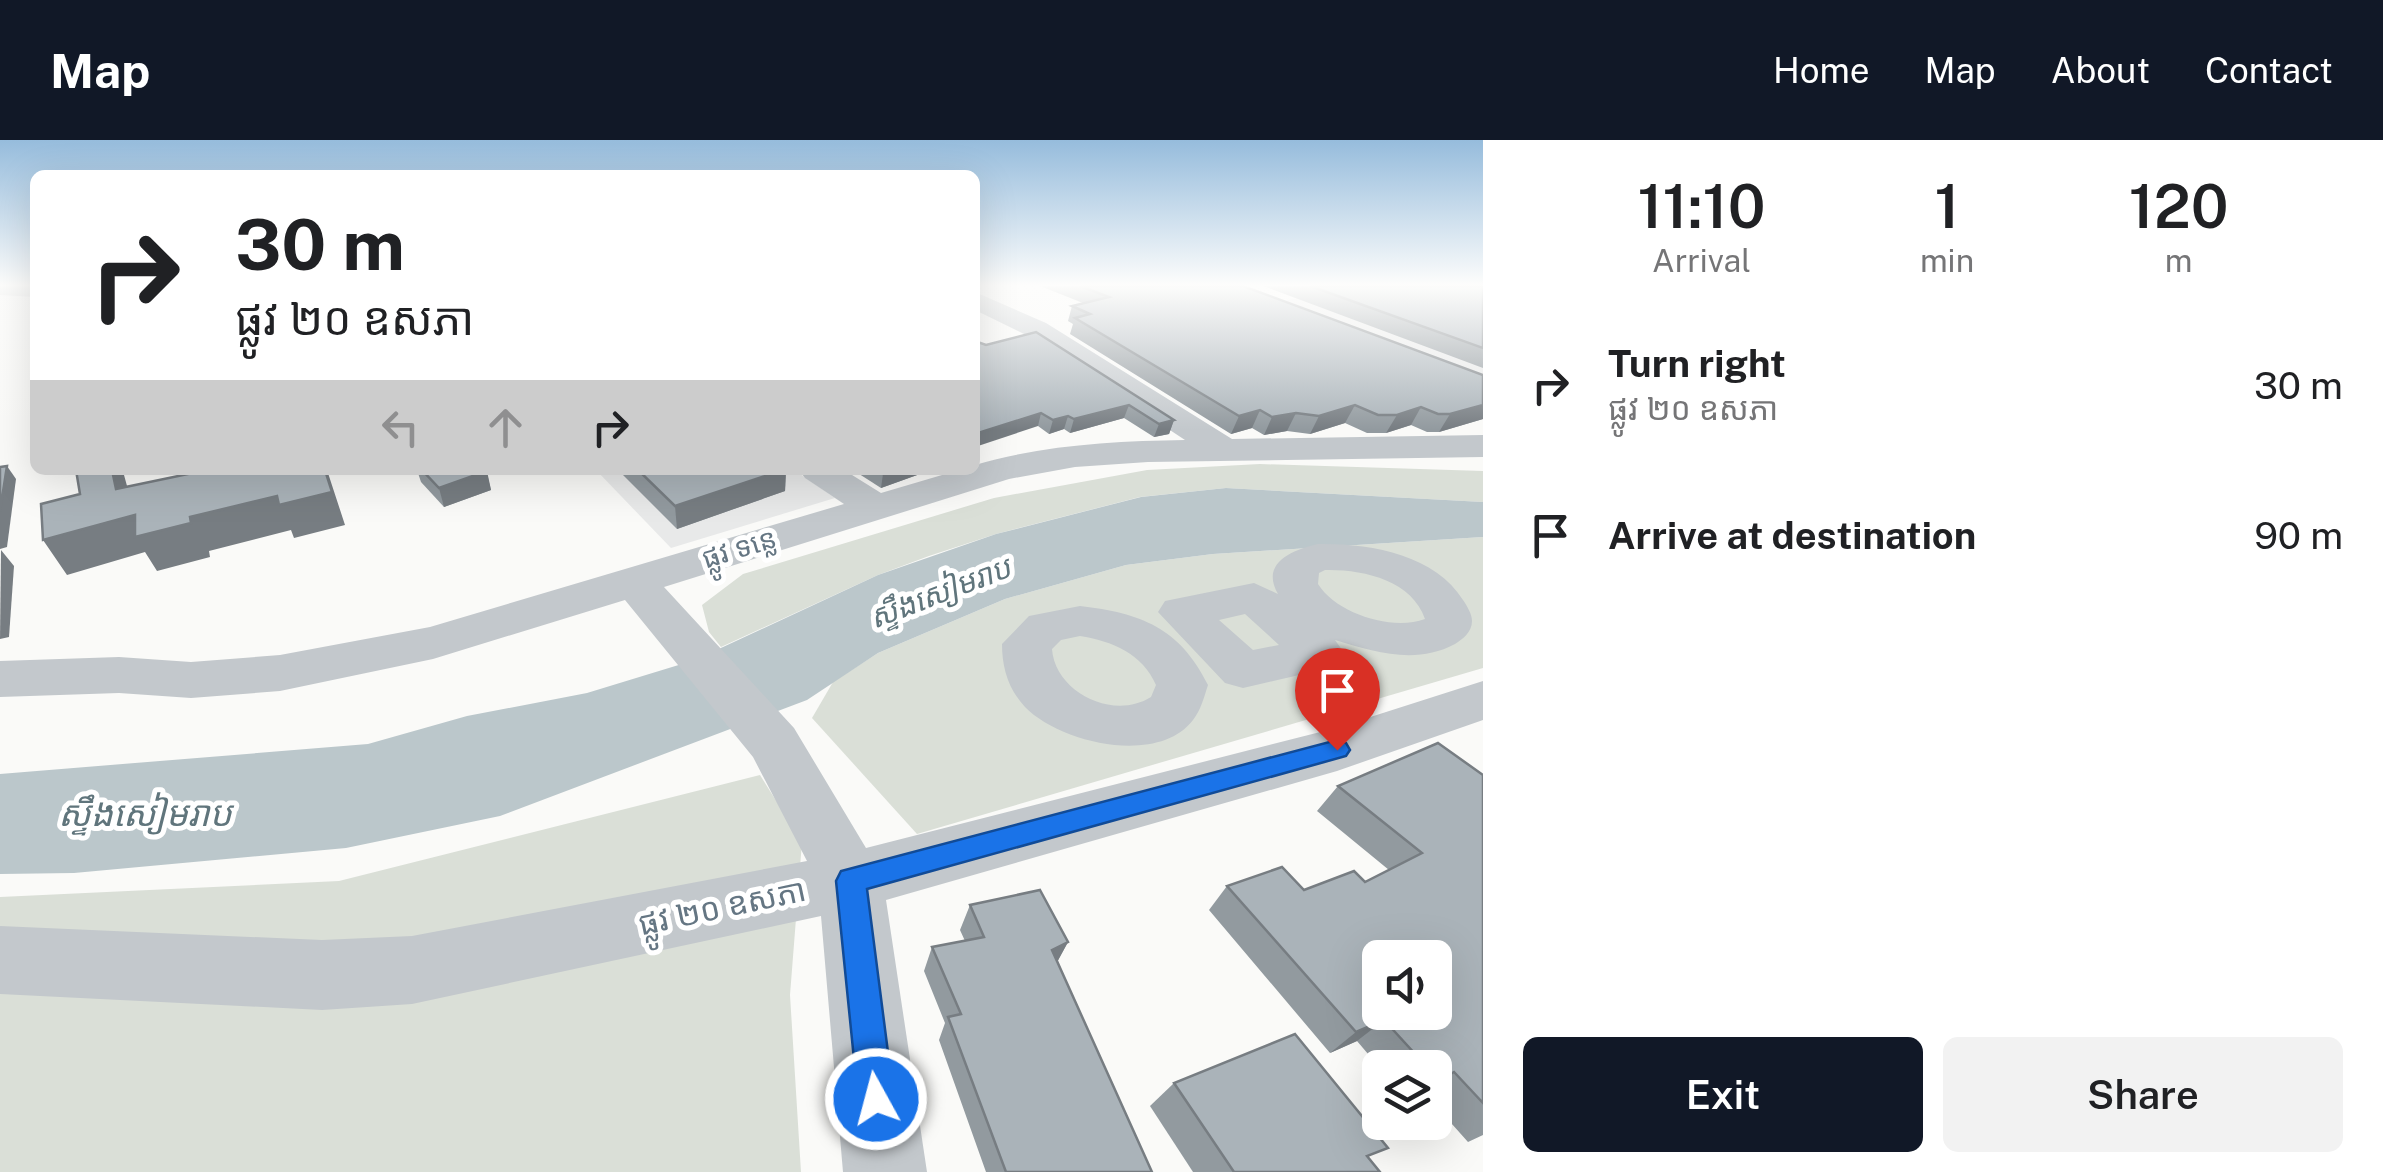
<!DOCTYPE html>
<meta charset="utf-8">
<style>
body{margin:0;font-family:"Public Sans","Noto Sans Khmer",sans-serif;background:#f2f2f2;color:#202124;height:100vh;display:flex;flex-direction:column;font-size:38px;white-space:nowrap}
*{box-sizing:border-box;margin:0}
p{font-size:32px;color:#757577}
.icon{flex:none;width:55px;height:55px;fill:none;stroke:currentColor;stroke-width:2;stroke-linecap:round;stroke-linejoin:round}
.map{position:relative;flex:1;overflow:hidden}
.side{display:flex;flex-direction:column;background:#fff;width:900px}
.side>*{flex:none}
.guide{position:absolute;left:30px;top:30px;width:950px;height:305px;border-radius:15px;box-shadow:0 10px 40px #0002;background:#fff;color:#202124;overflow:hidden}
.controls{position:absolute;left:1362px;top:800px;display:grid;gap:20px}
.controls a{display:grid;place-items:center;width:90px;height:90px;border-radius:15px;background:#fff;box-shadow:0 10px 40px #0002;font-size:50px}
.pin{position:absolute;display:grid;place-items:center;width:85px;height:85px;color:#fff;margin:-102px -42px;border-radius:50% 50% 50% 0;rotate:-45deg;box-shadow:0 0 10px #0007}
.pin .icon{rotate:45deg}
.me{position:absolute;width:110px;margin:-55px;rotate:353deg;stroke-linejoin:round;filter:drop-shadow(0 0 8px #0008)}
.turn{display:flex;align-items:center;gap:35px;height:210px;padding:0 40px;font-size:45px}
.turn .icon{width:130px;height:130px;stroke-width:2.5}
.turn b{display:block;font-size:70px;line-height:85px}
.lanes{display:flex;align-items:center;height:95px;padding:0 40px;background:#0003;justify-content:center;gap:50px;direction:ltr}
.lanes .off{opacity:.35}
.eta{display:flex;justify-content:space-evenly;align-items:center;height:170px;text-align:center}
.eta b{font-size:60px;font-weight:600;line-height:70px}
.cta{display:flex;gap:20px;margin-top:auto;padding:20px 40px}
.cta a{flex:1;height:115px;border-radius:15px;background:#111827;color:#fff;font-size:40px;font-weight:600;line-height:115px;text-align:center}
.cta a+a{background:#f2f2f2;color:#202124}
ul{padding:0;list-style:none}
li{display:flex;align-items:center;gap:30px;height:150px;padding:0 40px}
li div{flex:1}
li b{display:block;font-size:38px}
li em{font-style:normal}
header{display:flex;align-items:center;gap:60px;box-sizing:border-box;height:140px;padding:0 50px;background:#111827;color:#fff}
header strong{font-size:48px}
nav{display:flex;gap:55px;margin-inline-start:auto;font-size:35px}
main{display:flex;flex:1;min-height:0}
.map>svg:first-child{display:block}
.built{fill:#e8e9e9}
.green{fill:#dadfd7}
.water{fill:#bbc7cb}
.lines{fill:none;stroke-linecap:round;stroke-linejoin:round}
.minor{fill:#c3c8cc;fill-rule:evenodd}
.wall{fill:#929a9f}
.shaded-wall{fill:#777d82}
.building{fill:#aab3b9;stroke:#777d82;stroke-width:2.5;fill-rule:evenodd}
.route{fill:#1a73e8;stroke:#114b97;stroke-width:2.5}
.labels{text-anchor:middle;stroke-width:10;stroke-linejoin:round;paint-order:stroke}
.street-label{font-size:28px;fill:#657683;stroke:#fff}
.water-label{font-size:30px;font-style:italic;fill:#60757c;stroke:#fff}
.near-street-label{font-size:32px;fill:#657683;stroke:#fff}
.near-water-label{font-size:35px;font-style:italic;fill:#60757c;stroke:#fff}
</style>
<header>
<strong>Map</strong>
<nav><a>Home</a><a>Map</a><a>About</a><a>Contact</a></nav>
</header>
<main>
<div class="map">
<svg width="1483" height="1032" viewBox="0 0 1483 1032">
<rect width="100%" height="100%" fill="#fafaf8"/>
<g class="built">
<path d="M1358,146h67l58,18v73l-200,-76z"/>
<path d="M596,330h198l41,28 -164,50z"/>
</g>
<g class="green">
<path d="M1260,324l223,7v31l-257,-14 -86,9 -144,37 -67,22 -51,19 -157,72 -12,-15 -7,-27 41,-31 251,-76 153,-28z"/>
<path d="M1483,397v131l-566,166 -105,-116 21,-36 45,-29 127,-54 121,-34 87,-11z"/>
<path d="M760,635l42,67 -12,153 11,177h-801v-275l339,-16z"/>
</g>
<path class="water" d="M1226,348l257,14v35l-270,17 -87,11 -121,34 -127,54 -71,47 -307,116 -154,32 -272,25 -74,1v-100l368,-30 99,-28 120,-23 108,-33 183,-85 118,-41 145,-37z"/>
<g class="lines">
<g class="minor">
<path d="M0,146h35v11l-35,-2z"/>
<path d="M975,152l71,31 186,116 251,-4v22l-335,5 -73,5 -66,12 -345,108 130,141 72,120 470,-120 147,-47v39l-146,51 -451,129 41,272h-84l-22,-256 -409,88 -90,6 -322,-16v-68l322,14 90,-4 395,-75 -54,-104 -128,-157 -192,59 -153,32 -89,7 -72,-5 -119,4v-36l119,-4 72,5 89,-7 150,-28 414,-123 -39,-26 -6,-8h45l37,23 78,-23h16v-5c68,-20 139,-24 210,-25l-159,-105 -51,-25z"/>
<path d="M1318,404c50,-1 117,10 145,56 4,6 9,14 9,21 0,11 -9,18 -17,23 -39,21 -81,8 -120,-4l10,14 -7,12 -95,22 -18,-5 -67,-71 7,-11 89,-18 24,11c-18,-31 14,-44 40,-50zM1325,430c37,-1 87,10 100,49 -33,12 -88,-5 -107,-35l1,-11zM1245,474l34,31 -26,5 -34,-30z"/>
<path d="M1080,466c61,7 100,22 128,79 -4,12 -7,25 -15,35 -35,46 -133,23 -168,-13 -17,-18 -23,-40 -23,-63l27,-28zM1080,496c32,5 63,18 76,49l-5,12c-38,24 -96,-5 -99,-48l9,-9z"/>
</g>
</g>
<g class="wall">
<path d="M1040,146h203l240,89v44l-44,13h-12l-16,-7 -25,8h-19l-22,-10 -35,11 -23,-3 -23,4 -12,-7 -21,6 -161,-100 3,-10 -5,-3 4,-15 11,-3z"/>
<path d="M1263,146h220v82z"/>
<path d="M975,201l199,79 -5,14 -15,3 -30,-19 -54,15 -6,-4 -15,5 -11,-8z"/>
<path d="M417,330h69l5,20 -47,17 -23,-25z"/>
<path d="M618,330h168l-1,21 -108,38z"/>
<path d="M853,330h78l-50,18z"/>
<path d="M1483,635v360l-15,7 -33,-37v-37h-55l-23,-27 -27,12 -121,-143 18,-24 77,4 61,-8 24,-12 -72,-59 21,-25z"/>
<path d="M970,765l98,37 -11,20 95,210h-166l-47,-132 6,-17 -21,-52 8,-24 33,-6 -5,-11z"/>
<path d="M1174,943l195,75 11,14h-187l-43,-66z"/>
</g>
<g class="shaded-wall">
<path d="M1129,265l-5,13 -54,15 4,-14z"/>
<path d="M1355,265l-10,18 -35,11 9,-18z"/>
<path d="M1483,265v14l-44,13 11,-18z"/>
<path d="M1421,267l-10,18 -25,8 11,-18z"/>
<path d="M1260,270l-8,18 -21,6 8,-18z"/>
<path d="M1041,273l-3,13 -63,21v-13z"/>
<path d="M1296,273l-9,18 -23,4 8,-18z"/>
<path d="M1068,276l-4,13 -15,5 4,-14z"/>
<path d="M1174,280l-5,14 -15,3 5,-13z"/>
<path d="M7,326l9,13 -9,68 -7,2v-38z"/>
<path d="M112,330h9l3,5 11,40 55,2 87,-21 50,-26 18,55 -51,13 -3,-8 -82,21 1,6 -53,14 -12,-19 -78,23 -24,-35 73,-51z"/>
<path d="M783,330h3l-1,21 -108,38 -2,-23z"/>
<path d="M895,330h36l-50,18 2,-14z"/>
<path d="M487,331l4,19 -47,17 -5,-19z"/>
<path d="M1,410l13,16 -5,71 -9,2z"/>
<path d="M1068,802l-13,24 -3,-16z"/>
<path d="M1384,880l-27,21 -27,12 26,-21z"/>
</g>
<g class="building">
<path d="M1080,146h163l240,89v30l-33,9h-12l-17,-7 -24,8h-19l-23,-10 -36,11 -23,-3 -24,4 -12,-7 -21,6 -164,-98 15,-4 -18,-8 37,-9z"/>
<path d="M1310,146h173v62z"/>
<path d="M1036,192l138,88 -15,4 -30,-19 -55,14 -6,-3 -15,4 -12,-7 -66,21v-93l11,4z"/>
<path d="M7,326l-7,45v-44z"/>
<path d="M76,330h36l4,19 72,-15v-4h137l7,22 -53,13 -2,-9 -87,21 1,6 -56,14v-22l-92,25 -2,-36 39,-10z"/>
<path d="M422,330h64l1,1 -48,17z"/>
<path d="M638,330h145l-108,36z"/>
<path d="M876,330h19l-12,4z"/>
<path d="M1438,603l45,32v328l-29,-31 -14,8 -5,-5v-7h-7l-44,-48 -28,12 -129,-146 55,-19 22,23 50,-19 11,11 57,-29 -84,-67zM1380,818h55v54h-55z"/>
<path d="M1040,750l28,52 -16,8 100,222h-146l-58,-155 13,-3 -29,-67 52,-10 -14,-32z"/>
<path d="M1295,894l93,114 -21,8 13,16h-146l-60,-89z"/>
</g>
<linearGradient id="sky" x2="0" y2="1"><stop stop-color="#96bcdc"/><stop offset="0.5" stop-color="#fdfdfc"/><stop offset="1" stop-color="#fdfdfc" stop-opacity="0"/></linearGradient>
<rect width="1483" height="290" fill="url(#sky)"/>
<path class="route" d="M1337,600l9,3 4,7 -4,6 -479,133 27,210 -5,13 -13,5 -13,-5 -5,-13 -22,-218 5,-10z"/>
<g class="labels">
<g class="street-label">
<text transform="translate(739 408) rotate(-17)" y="10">ផ្លូវ ទន្លេ</text>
</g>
<g class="water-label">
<text transform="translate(940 453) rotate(-21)" y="10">ស្ទឹងសៀមរាប</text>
</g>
<g class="near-street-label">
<text transform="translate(722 767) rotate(-12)" y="11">ផ្លូវ ២០ ឧសភា</text>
</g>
<g class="near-water-label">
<text x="145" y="686">ស្ទឹងសៀមរាប</text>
</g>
</g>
</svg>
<div class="controls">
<a><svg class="icon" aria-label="sound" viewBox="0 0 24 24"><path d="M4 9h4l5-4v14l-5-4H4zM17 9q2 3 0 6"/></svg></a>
<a><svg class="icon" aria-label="layers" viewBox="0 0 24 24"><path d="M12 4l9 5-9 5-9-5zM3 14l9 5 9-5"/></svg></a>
</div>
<div class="pin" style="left:1337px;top:610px;background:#d93025"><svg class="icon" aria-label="arrive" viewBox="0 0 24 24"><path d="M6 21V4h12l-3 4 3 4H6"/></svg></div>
<svg class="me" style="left:876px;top:959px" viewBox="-20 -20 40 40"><circle r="17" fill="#1a73e8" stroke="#fff" stroke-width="3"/><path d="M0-11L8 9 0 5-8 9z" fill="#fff"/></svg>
<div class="guide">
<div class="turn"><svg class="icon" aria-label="right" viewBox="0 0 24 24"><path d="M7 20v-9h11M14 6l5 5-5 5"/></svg><div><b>30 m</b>ផ្លូវ ២០ ឧសភា</div></div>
<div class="lanes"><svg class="icon off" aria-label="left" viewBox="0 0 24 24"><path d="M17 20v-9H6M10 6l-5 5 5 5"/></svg><svg class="icon off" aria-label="ahead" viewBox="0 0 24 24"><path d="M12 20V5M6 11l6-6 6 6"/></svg><svg class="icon" aria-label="right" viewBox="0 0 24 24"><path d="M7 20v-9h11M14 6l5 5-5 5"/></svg></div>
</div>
</div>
<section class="side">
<div class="eta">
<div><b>11:10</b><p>Arrival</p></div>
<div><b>1</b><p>min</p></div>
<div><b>120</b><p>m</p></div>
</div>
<ul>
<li><svg class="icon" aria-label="right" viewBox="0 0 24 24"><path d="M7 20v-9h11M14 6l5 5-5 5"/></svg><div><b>Turn right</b><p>ផ្លូវ ២០ ឧសភា</p></div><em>30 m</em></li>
<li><svg class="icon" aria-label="arrive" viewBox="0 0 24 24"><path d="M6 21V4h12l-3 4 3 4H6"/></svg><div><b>Arrive at destination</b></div><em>90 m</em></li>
</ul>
<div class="cta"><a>Exit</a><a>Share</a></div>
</section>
</main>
